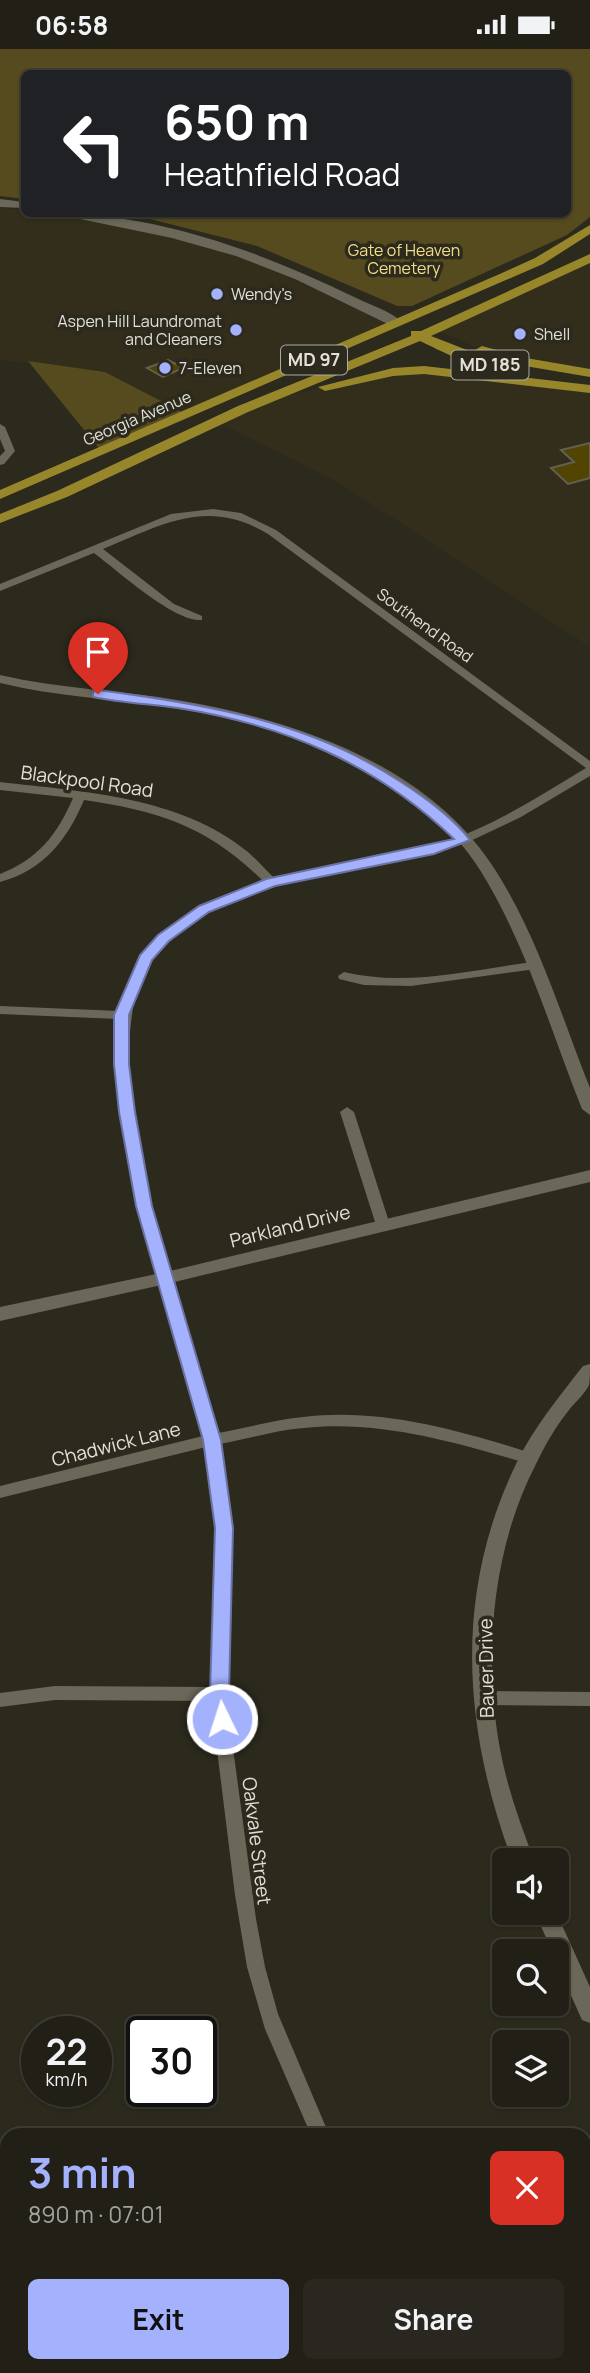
<!DOCTYPE html>
<meta charset="utf-8">
<style>
body{margin:0;font-family:Manrope,sans-serif;background:#29271f;color:#f1f3f6;height:100vh;display:flex;flex-direction:column;font-size:26px;white-space:nowrap}
*{box-sizing:border-box;margin:0}
p{font-size:23px;color:#a2a2a1}
.icon{flex:none;width:38px;height:38px;fill:none;stroke:currentColor;stroke-width:2;stroke-linecap:round;stroke-linejoin:round}
.map{position:relative;flex:1;overflow:hidden}
.side{position:absolute;left:0px;top:2079px;width:592px;height:245px;display:flex;flex-direction:column;background:#211f16;border-radius:21px 21px 0 0;box-shadow:0 2px 5px #0004,0 0 0 2px #3e3d35}
.side>*{flex:none}
.hud{position:absolute;left:21px;top:21px;width:550px;height:147px;border-radius:10px;box-shadow:0 2px 5px #0004,0 0 0 2px #3e3d35;background:#202124;color:#fff;overflow:hidden}
.tools{position:absolute;left:492px;top:1799px;display:grid;gap:14px}
.tools a{display:grid;place-items:center;width:77px;height:77px;border-radius:10px;background:#211f16;box-shadow:0 2px 5px #0004,0 0 0 2px #3e3d35;font-size:35px}
.speed{position:absolute;left:21px;top:1967px;display:flex;gap:14px;font-size:35px;font-weight:700;text-align:center}
.speed>*{display:grid;place-content:center;width:91px;height:91px;border-radius:50%;background:#211f16;box-shadow:0 2px 5px #0004,0 0 0 2px #3e3d35;line-height:1}
.speed small{font-size:18px;font-weight:400}
.speed .limit{border:4px solid #111;border-radius:10px;background:#fff;color:#111}
.pin{position:absolute;display:grid;place-items:center;width:60px;height:60px;color:#fff;margin:-72px -30px;border-radius:50% 50% 50% 0;rotate:-45deg;box-shadow:0 0 7px #0007}
.pin .icon{rotate:45deg}
.me{position:absolute;width:77px;margin:-38px;rotate:356deg;stroke-linejoin:round;filter:drop-shadow(0 0 5px #0008)}
.turn{display:flex;align-items:center;gap:24px;height:147px;padding:0 28px;font-size:32px}
.turn .icon{width:91px;height:91px;stroke-width:2.5}
.turn b{display:block;font-size:49px;line-height:60px}
.round{display:grid;place-items:center;flex:none;width:74px;height:74px;border-radius:10px;background:#29271f}
.head{display:flex;align-items:center;justify-content:space-between;height:119px;padding:0 28px}
h1{font-size:42px;font-weight:700;line-height:52px;color:#a4b1fc}
.primary-button{display:flex;gap:14px;margin-top:auto;padding:14px 28px}
.primary-button a{flex:1;height:80px;border-radius:10px;background:#a4b1fc;color:#111;font-size:28px;font-weight:700;line-height:80px;text-align:center}
.primary-button a+a{background:#29271f;color:#f1f3f6}
.status{display:flex;justify-content:space-between;align-items:center;height:49px;padding:0 35px;background:#211f16;direction:ltr}
.status svg{height:19px;fill:currentColor}
.map>svg:first-child{display:block}
.built{fill:#322e1b}
.green{fill:#554b1e}
.building{fill:#524402;stroke:#636052;stroke-width:2}
.lines{fill:none;stroke-linecap:round;stroke-linejoin:round}
.minor{fill:#6b685a;fill-rule:evenodd}
.tertiary{fill:#6b685a;fill-rule:evenodd}
.secondary{fill:#6b685a;fill-rule:evenodd}
.primary{fill:#98862b;fill-rule:evenodd}
.route{fill:#a4b1fc;stroke:#6b73a4;stroke-width:2}
.poi-dot{fill:#a4b1fc;stroke:#2c291d;stroke-width:2.5}
.labels{text-anchor:middle;stroke-width:7;stroke-linejoin:round;paint-order:stroke}
.far-park-label{font-size:16px;fill:#f3de88;stroke:#2c291d}
.far-poi-label{font-size:16px;fill:#e2e0d8;stroke:#2c291d;text-anchor:start}
.far-street-label{font-size:16px;fill:#e2e0d8;stroke:#2c291d}
.shield{fill:#2c291d;stroke:#aba9a0;stroke-width:2}
.shield-label{font-size:18px;font-weight:bold;fill:#e2e0d8}
.street-label{font-size:19px;fill:#e2e0d8;stroke:#2c291d}
</style>
<div class="status"><b>06:58</b><svg viewBox="0 0 49 12"><path d="M0 12V9h3v3zM5 12V6h3v6zM10 12V3h3v9zM15 12V0h3v12zM26 1h20v11H26zM47 4h2v5h-2z"/></svg></div>
<div class="map">
<svg width="590" height="2324" viewBox="0 0 590 2324">
<rect width="100%" height="100%" fill="#2c291d"/>
<g class="built">
<path d="M0,159l24,2v3l65,5 153,36 155,69 -209,92 -83,-43 -105,-12z"/>
<path d="M590,209v115l-108,-23 -46,-20z"/>
<path d="M424,321l166,19v258l-254,-166 -119,-59 42,-20 90,-21z"/>
</g>
<g class="green">
<path d="M0,0h590v168l-23,18 -155,71h-15l-140,-60 -127,-32 437,-1v-140h-543v126l-24,-3z"/>
<path d="M28,312l77,11 83,43 -86,37z"/>
</g>
<g class="building">
<path d="M168,311l15,8 -20,9 -16,-9z"/>
<path d="M590,394v35l-22,6 -17,-16 23,-6 -13,-12z"/>
</g>
<g class="lines">
<g class="minor">
<path d="M0,375l5,3 10,24 -11,13 -4,1v-9l5,-5 -5,-12z"/>
<path d="M213,460l28,4 35,17 314,231v15l-69,41 -57,27 -63,17 -115,22 -36,11 -35,15 -33,21 -28,27 -20,42 -7,57 6,65 15,70 70,242c28,-5 56,-13 85,-16 77,-10 159,14 232,37l3,4 -3,4 -5,2c-74,-21 -148,-44 -226,-36 -28,2 -56,11 -84,16l12,78 -5,133 1,56 28,208 9,48 13,47 50,118 -1,3h-16l-46,-106 -18,-62 -12,-72 -24,-194 -156,-1 -55,7v-14l55,-7 156,1 5,-154 -2,-35 -8,-51 -206,51v-12l203,-50 -69,-245 -14,-70 -6,-65 4,-37 -118,-5v-8l119,5 2,-12 22,-44 30,-31 33,-21 58,-21c-55,-55 -104,-71 -180,-82 -17,40 -40,70 -84,82v-8c38,-15 57,-39 73,-76l-73,-8v-8c84,10 179,14 248,70 9,8 18,18 27,27 53,-15 110,-18 163,-35 53,-16 100,-47 148,-76l-318,-234c-61,-37 -106,-9 -165,15l71,55 28,12v4c-27,3 -85,-50 -108,-67l-94,38v-7l171,-70z"/>
<path d="M532,913l6,4 -2,3 -125,17 -47,-1 -25,-6 -1,-3 6,-4c62,15 126,-2 188,-10z"/>
<path d="M347,1058l7,5 36,113 -2,3h-10l-2,-3 -36,-113z"/>
<path d="M483,1642l107,1v14l-107,-1 -6,-2 -2,-5 2,-5z"/>
<path d="M0,2119l7,3v32l-7,-3z"/>
<path d="M115,2317h23l3,7h-23z"/>
</g>
<g class="tertiary">
<path d="M0,626c60,14 122,15 183,26 114,20 243,64 309,164 45,68 68,148 98,223v27l-8,-6c-32,-80 -56,-165 -102,-239 -61,-97 -192,-143 -300,-161 -52,-9 -105,-11 -157,-21l-23,-5z"/>
<path d="M590,1121v12l-424,102 -166,37v-14l166,-35z"/>
<path d="M590,1315c0,6 0,16 -1,21 -4,9 -14,17 -20,25 -13,16 -24,35 -33,54 -44,85 -53,191 -36,285 7,38 20,74 34,111h-22c-49,-132 -59,-267 5,-398 17,-35 42,-65 66,-96z"/>
<path d="M556,1863l34,75v36l-8,-3 -26,-58v-11h-4l-17,-38z"/>
</g>
<g class="secondary">
<path d="M0,150l24,3v6l-24,-1z"/>
<path d="M51,164c104,0 208,38 301,83 16,8 39,15 51,27l-11,3 -97,-47 -59,-23 -64,-18z"/>
</g>
<g class="primary">
<path d="M590,176v9l-47,30 -543,235v-9l502,-217 33,-15z"/>
<path d="M590,205v9l-159,73 72,28v6c-20,3 -64,-20 -83,-29l-172,71 -181,85 -67,26v-9l57,-23 181,-85 173,-70v-5h10z"/>
<path d="M482,297l44,12 64,11v8l-65,-11 -48,-13 -2,-3z"/>
<path d="M424,317l166,19v8l-166,-19 -31,2 -68,15 -7,-4 75,-19z"/>
</g>
</g>
<path class="route" d="M98,641c107,14 211,31 303,92 25,16 51,35 69,58l-36,14 -159,32 -66,26 -40,29 -17,19 -23,55v49l6,48 17,94 69,234 12,88 -4,166 3,25 -3,6h-13l-6,-31 5,-166 -12,-88 -67,-234 -17,-94 -5,-48v-49l26,-60 18,-20 41,-29 67,-27 188,-40c-78,-75 -169,-114 -276,-131 -28,-4 -57,-5 -85,-11v-5z"/>
<g class="poi-dot">
<circle cx="217" cy="245" r="7"/>
<circle cx="236" cy="281" r="7"/>
<circle cx="520" cy="285" r="7"/>
<circle cx="165" cy="319" r="7"/>
</g>
<g class="labels">
<g class="far-park-label">
<text x="404" y="207">Gate of Heaven<tspan x="404" dy="18">Cemetery</tspan></text>
</g>
<g class="far-poi-label">
<text x="231" y="251">Wendy's</text>
<text x="222" y="278" text-anchor="end">Aspen Hill Laundromat<tspan x="222" dy="18">and Cleaners</tspan></text>
<text x="534" y="291">Shell</text>
<text x="179" y="325">7-Eleven</text>
</g>
<g class="far-street-label">
<text transform="translate(137 369) rotate(-23)" y="6">Georgia Avenue</text>
<text transform="translate(425 576) rotate(36)" y="6">Southend Road</text>
</g>
<g class="shield">
<rect x="281" y="296.5" width="66" height="29" rx="5"/>
<rect x="451.5" y="301.5" width="77" height="29" rx="5"/>
</g>
<g class="shield-label">
<text x="314" y="317">MD 97</text>
<text x="490" y="322">MD 185</text>
</g>
<g class="street-label">
<text transform="translate(87 732) rotate(8)" y="7">Blackpool Road</text>
<text transform="translate(290 1177) rotate(-14)" y="7">Parkland Drive</text>
<text transform="translate(116 1395) rotate(-14)" y="7">Chadwick Lane</text>
<text transform="translate(486 1619) rotate(-91)" y="7">Bauer Drive</text>
<text transform="translate(257 1792) rotate(83)" y="7">Oakvale Street</text>
</g>
</g>
</svg>
<div class="tools">
<a><svg class="icon" aria-label="sound" viewBox="0 0 24 24"><path d="M4 9h4l5-4v14l-5-4H4zM17 9q2 3 0 6"/></svg></a>
<a><svg class="icon" aria-label="search" viewBox="0 0 24 24"><circle cx="10" cy="10" r="6"/><path d="M15 15l6 6"/></svg></a>
<a><svg class="icon" aria-label="layers" viewBox="0 0 24 24"><path d="M12 4l9 5-9 5-9-5zM3 14l9 5 9-5"/></svg></a>
</div>
<div class="speed"><div>22<small>km/h</small></div><div class="limit">30</div></div>
<div class="pin" style="left:98px;top:645px;background:#d93025"><svg class="icon" aria-label="arrive" viewBox="0 0 24 24"><path d="M6 21V4h12l-3 4 3 4H6"/></svg></div>
<svg class="me" style="left:222px;top:1670px" viewBox="-20 -20 40 40"><circle r="17" fill="#a4b1fc" stroke="#fff" stroke-width="3"/><path d="M0-11L8 9 0 5-8 9z" fill="#fff"/></svg>
<div class="hud">
<div class="turn"><svg class="icon" aria-label="left" viewBox="0 0 24 24"><path d="M17 20v-9H6M10 6l-5 5 5 5"/></svg><div><b>650 m</b>Heathfield Road</div></div>
</div>
<section class="side">
<div class="head"><div><h1>3 min</h1><p>890 m · 07:01</p></div><a class="round" style="background:#d93025;color:#fff"><svg class="icon" aria-label="close" viewBox="0 0 24 24"><path d="M6 6l12 12M18 6L6 18"/></svg></a></div>
<div class="primary-button"><a>Exit</a><a>Share</a></div>
</section>
</div>
